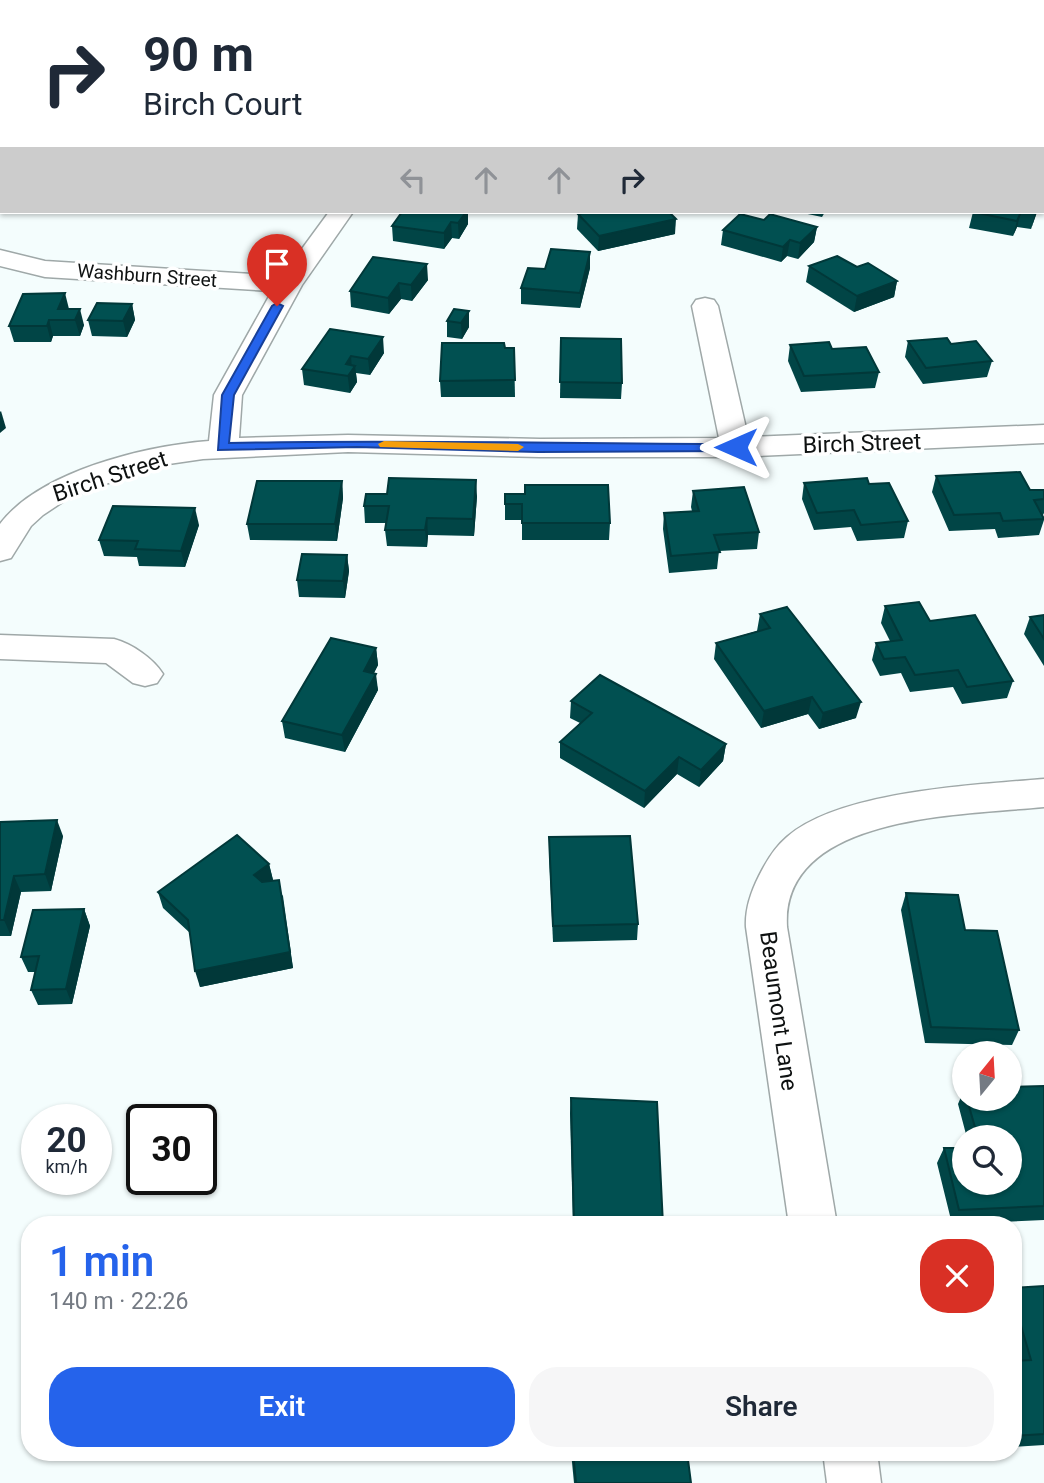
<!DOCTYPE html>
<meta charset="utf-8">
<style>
body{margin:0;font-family:Roboto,sans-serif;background:#f6f6f7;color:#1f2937;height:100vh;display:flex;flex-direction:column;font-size:26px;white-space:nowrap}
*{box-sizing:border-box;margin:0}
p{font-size:23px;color:#747a83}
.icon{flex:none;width:38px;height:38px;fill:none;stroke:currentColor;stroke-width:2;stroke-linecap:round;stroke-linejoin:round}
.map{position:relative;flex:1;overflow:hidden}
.drawer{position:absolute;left:21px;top:1216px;width:1001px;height:245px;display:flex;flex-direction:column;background:#fff;border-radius:28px;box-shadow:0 2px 5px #0004}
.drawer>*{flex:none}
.hud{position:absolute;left:0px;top:0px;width:1045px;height:214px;box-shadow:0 2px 5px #0004;background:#fff;color:#1f2937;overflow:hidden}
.needle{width:46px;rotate:18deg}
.fabs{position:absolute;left:952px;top:1041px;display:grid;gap:14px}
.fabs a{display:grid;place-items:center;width:70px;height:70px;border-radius:50%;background:#fff;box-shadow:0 2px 5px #0004;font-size:35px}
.speed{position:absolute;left:21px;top:1104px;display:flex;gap:14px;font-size:35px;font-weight:700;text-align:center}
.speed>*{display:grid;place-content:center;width:91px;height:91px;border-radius:50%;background:#fff;box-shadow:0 2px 5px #0004;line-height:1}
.speed small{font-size:18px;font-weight:400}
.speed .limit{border:4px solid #111;border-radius:10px;background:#fff;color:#111}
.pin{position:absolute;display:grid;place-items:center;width:60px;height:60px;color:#fff;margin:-72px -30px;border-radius:50% 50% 50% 0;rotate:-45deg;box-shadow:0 0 7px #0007}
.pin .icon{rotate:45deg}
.me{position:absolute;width:77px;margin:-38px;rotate:270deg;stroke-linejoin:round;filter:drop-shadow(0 0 5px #0008)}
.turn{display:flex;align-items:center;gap:24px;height:147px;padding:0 28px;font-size:32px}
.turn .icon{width:91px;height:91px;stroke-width:2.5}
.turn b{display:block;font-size:49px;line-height:60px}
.lanes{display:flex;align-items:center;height:66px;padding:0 28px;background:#0003;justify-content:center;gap:35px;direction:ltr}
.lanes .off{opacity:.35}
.round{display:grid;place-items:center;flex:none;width:74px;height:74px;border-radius:28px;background:#f6f6f7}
.head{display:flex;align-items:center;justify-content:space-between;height:119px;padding:0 28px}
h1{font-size:42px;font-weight:600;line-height:52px;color:#2563eb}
.primary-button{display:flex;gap:14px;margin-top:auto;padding:14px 28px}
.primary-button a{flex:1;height:80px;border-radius:28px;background:#2563eb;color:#fff;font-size:28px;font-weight:600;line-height:80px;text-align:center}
.primary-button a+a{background:#f6f6f7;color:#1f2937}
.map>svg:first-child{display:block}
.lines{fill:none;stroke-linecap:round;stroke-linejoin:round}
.street-casing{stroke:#9fa8a8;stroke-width:3}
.street{fill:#fff;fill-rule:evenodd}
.wall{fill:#014546}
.shaded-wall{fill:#013839}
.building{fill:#015051;stroke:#013839;stroke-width:2}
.route{fill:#2563eb;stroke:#184099;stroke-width:2}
.slow{fill:#f59e0b}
.labels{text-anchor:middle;stroke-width:7;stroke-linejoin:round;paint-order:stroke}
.far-street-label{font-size:19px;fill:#0e1111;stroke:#fff}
.street-label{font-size:23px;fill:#0e1111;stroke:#fff}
</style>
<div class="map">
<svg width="1044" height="1483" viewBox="0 0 1044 1483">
<rect width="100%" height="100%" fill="#f4fdfd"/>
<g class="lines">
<g class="street-casing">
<g id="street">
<path d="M958,0h19l1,2h-19z"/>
<rect x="1043" y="17" width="1" height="12"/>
<rect x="1043" y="174" width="1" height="15"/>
<path d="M329,212h24l-51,73 -60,110 -3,43 109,-3 192,4 179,-1 -27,-132 4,-6 9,-2 9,2 4,6 30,131 296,-12v18l-308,14h-196l-192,-5 -145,7 -48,7 -85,31 -27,18 -12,11 -20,32 -11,3v-37c40,-53 145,-78 209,-83l5,-46 58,-104 -227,-14 -45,-11v-16l45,11 237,15z"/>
<path d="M0,635l114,4c18,5 39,19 49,35l-6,9 -12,3 -12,-3 -27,-20 -106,-4z"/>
<path d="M1044,779v28c-77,8 -264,6 -257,120l50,298h-48l-43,-298c-1,-18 5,-35 13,-51 7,-14 15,-28 28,-39 53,-46 187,-52 257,-58z"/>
<path d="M823,1452h54l4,31h-54z"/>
</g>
</g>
<use href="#street" class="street"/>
</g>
<g class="wall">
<path d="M353,0h51l-3,2h-48z"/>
<path d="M642,0h33l-2,2h-20z"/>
<path d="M2,57v20l-2,-1v-18z"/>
<path d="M0,133l2,1v31h-2z"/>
<path d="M2,184v19l-2,-4v-14z"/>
<path d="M402,212h67l-1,2v10l-9,15 -7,-1 -8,11 -51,-8 -1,-15z"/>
<path d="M798,212h27l-3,5z"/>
<path d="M973,212h64l-6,17 -14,-2 -4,9 -44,-8z"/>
<path d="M578,214l97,20 -77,17 -21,-22z"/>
<path d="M764,220l53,7 -3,15 -16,17 -11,-3 -6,6 -60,-17 2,-15z"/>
<path d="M373,257l55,23 -16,21 -11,-2 -12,15 -38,-7 -1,-16z"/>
<path d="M809,266l48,1 40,14 -3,16 -40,15 -48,-30z"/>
<path d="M590,268l-10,40 -59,-4v-16l24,-19z"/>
<path d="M132,304l3,16 -8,17 -35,-1 -4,-16z"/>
<path d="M69,309l15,16 -4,11h-27l-2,6h-37l-5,-16z"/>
<path d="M469,311v16l-7,12 -15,-2v-16z"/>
<path d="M330,329l54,24 -14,22 -14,-2 1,9 -7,11 -46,-8 -2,-16z"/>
<path d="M561,338l61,45 -1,16 -61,-1z"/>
<path d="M908,341l43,3 41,17 -5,16 -64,7 -18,-27z"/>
<path d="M790,345l42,4 47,23 -4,16 -74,4 -13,-31z"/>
<path d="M505,348h9l1,49h-74l-1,-16z"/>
<path d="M936,476l94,14h14v23l-1,2 1,5 -5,15 -41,3 -3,-9 -46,2 -17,-39z"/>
<path d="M342,481l1,17 -6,43 -87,-1 -3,-16z"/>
<path d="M804,483l65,1 39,37 -4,17 -47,3 -6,-14 -37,3 -12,-31z"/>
<path d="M693,491l66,41 -2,17 -38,2 -2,18 -48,4 -6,-44 1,-16 28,-2 -1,-4z"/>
<path d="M505,494h20l85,29 -1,17h-87v-20h-17z"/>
<path d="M477,496l-3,40 -46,-1 -1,12 -40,-1 -2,-16 1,-7h-21l-1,-17z"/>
<path d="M199,525l-14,42 -46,-1 -2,-9 -33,-1 -5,-16z"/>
<path d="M347,555l2,16 -4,27 -46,-1 -2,-17z"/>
<path d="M885,606l45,15 83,60 -6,17 -45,6 -9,-17 -43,5 -9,-19 -21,3 -8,-16 4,-17 14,-2 -9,-18z"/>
<path d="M760,614l96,104 -37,11 -11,-15 -47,14 -47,-69 2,-16 41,-12z"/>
<path d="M1044,615v51l-20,-32 6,-17z"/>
<path d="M376,648l2,17 -4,8 4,17 -33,62 -60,-14 -3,-17z"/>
<path d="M571,701l155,43 -3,17 -24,26 -22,-13 -33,34 -84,-50v-16l20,-19 -10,-5z"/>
<path d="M0,822l63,14 -12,55 -30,1 -10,44h-11z"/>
<path d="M549,837l89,87 -1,16 -84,2 -4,-88z"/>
<path d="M269,864l4,16 -1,1 11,15 10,72 -93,19 -10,-54 -27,-25 -5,-16z"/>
<path d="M906,893l59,37 54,100 -7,15 -87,-2 -24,-133z"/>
<path d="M84,909l6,17 -18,78 -34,1 -7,-15 4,-18h-7l-7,-15z"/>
<path d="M1044,1086v134l-92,4 -15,-61 7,-15 20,35 46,-45h-43l-9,-34 6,-14v9h46z"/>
<path d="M571,1098l92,127h-90l-3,-112z"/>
<path d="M1044,1286v159l-31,2v-86h6l-6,-20v-53z"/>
<path d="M571,1452h116l4,31h-117z"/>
</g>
<g class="shaded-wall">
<path d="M386,0h18l-3,2h-15z"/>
<path d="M0,114l2,6v5l-2,2z"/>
<path d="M461,212h8l-1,2v10l-9,15 -1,-16z"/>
<path d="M1021,212l-4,15 -4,9 4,-15z"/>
<path d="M1036,212h1l-6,17 4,-15z"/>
<path d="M676,219l-1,15 -77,17 1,-15z"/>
<path d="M451,222l1,16 -8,11v-16z"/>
<path d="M817,227l-3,15 -16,17 2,-16z"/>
<path d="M790,240l-3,16 -6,6 2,-15z"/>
<path d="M590,252v16l-10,40v-15z"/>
<path d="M427,264l1,16 -16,21 -1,-16z"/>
<path d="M897,281l-3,16 -40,15 3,-16z"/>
<path d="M399,283l2,16 -12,15 -1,-16z"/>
<path d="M65,293l4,16h-11z"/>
<path d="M132,304l3,16 -8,17 -4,-16z"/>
<path d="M80,309l4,16 -4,11 -5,-16z"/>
<path d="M469,311v16l-7,12 -1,-16z"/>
<path d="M49,320l4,16 -2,6 -4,-16z"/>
<path d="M383,337l1,16 -14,22 -2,-16z"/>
<path d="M351,356l1,14 3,-4 2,16 -7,11 -4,-29z"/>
<path d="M1,411l5,17 -6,5v-21z"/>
<path d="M476,480l1,16 -3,40 -1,-17z"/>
<path d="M342,481l1,17 -6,43 -2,-17z"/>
<path d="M195,508l4,17 -14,42 -4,-16z"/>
<path d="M427,518l1,17 -1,12 -2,-17z"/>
<path d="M347,555l2,16 -4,27 -2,-17z"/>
<path d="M376,648l2,17 -12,23 -2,-17z"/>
<path d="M376,674l2,16 -33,62 -3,-17z"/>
<path d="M812,697l-4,17 -47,14 3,-17z"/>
<path d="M861,702l-5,16 -37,11 4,-16z"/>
<path d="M726,744l-3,17 -24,26 2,-17z"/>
<path d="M679,757l-2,17 -33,34 1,-17z"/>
<path d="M57,820l6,16 -12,55 -6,-17z"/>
<path d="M269,864l4,16 -16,11 -3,-16z"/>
<path d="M14,876l7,16 -10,44 -7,-16z"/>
<path d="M279,880l14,88 -93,19 -5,-16z"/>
<path d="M84,909l6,17 -18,78 -6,-15z"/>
</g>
<g class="building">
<rect x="1043" y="110" width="1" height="17"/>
<path d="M0,133l2,1v17h-2z"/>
<path d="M402,212h64l-8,11 -7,-1 -7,11 -52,-7z"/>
<path d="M587,212h82l7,7 -77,17 -21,-22z"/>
<path d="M973,212h48l-4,9z"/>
<path d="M740,214l24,6 6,-6 47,13 -17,16 -10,-3 -7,7 -60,-17z"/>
<path d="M551,249l39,3 -10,41 -59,-5 7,-20 17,1z"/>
<path d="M837,256l20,11 11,-4 29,18 -40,15 -48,-30z"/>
<path d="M373,257l54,7 -16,21 -12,-2 -11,15 -38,-7z"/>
<path d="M65,293l-7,16h22l-5,11h-26l-2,6h-38l14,-32z"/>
<path d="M97,303l35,1 -9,17 -35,-1z"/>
<path d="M454,309l15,2 -8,12 -14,-2z"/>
<path d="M330,329l53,8 -15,22 -17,-3 -5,8 9,2 -7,10 -46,-7z"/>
<path d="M561,338l60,1 1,44 -62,-1z"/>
<path d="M947,338l4,6 25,-3 16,20 -66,7 -18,-27z"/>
<path d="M829,342l3,7 34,-2 13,25 -75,4 -14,-31z"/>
<path d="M442,343h62l1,5h9l1,32 -75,1z"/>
<path d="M1020,472l10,18h14v9l-10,1 10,19 -41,2 -3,-8 -46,2 -18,-39z"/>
<path d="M389,478l87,2 -3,39 -46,-1 -2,12h-40l4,-24h-25l2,-12h21z"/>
<path d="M867,478l2,6 20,-1 19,38 -47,4 -7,-15 -37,3 -13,-30z"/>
<path d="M257,481h85l-7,43h-88z"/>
<path d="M525,485h83l2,38h-88v-19h-17v-10h20z"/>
<path d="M744,487l15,45 -45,3 6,17 -49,4 -7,-43 35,-2 -6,-20z"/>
<path d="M113,506l82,2 -14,43 -46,-2 3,-8 -39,-1z"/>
<path d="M302,554l45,1 -4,26 -46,-1z"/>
<path d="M919,602l11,19 45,-6 38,66 -46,6 -9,-17 -43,5 -10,-18 -21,2 -8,-16 26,-3 -17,-34z"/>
<path d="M787,607l74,95 -38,11 -11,-16 -48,14 -48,-68 54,-15 -10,-14z"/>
<path d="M1044,615v24l-14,-22z"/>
<path d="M331,638l45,10 -12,23 12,3 -34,61 -60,-14z"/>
<path d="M600,675l126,69 -25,26 -22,-13 -34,34 -85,-49 32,-29 -21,-12z"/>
<path d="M57,820l-12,54 -31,2 -10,44h-4v-98z"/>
<path d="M237,835l32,29 -15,11 8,7 17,-2 11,72 -95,19 -7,-51 -30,-28z"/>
<path d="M630,836l8,88 -85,2 -4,-89z"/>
<path d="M906,893l52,2 7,35 32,1 22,99 -88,-3z"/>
<path d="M84,909l-18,80 -35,1 8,-34 -18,1 12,-47z"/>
<path d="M1044,1086v120l-85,4 -15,-62h20v35h46v-45h-32l-11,-39h43v-12z"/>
<path d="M571,1098l86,4 6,123h-89z"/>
<path d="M1044,1286v148l-31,2v-75l18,-1 -18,-62v-10z"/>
<path d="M573,1452h114l4,31h-115z"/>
</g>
<path class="route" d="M277,303l6,3 -49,89 -5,48c169,-4 338,1 507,1l6,3 -6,4 -198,1 -181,-5 -139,3 4,-55 50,-89z"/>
<path class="slow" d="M384,441l134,3 6,3 -6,4 -138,-4 -2,-3z"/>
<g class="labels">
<g class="far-street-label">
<text transform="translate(147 275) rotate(4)" y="7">Washburn Street</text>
</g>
<g class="street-label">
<text transform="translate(862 443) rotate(-2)" y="8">Birch Street</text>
<text transform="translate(110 476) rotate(-18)" y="8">Birch Street</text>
<text transform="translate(779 1011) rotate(82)" y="8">Beaumont Lane</text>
</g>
</g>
</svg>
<div class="fabs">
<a><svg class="needle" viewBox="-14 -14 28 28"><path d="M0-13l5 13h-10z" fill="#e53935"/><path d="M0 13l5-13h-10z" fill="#747a83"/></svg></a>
<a><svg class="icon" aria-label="search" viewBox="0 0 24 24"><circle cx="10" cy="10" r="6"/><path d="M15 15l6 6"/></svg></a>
</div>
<div class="speed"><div>20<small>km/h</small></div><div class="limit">30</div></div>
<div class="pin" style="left:277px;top:306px;background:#d93025"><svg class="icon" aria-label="arrive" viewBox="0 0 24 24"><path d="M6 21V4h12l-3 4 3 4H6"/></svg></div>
<svg class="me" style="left:736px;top:447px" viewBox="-20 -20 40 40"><path d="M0-17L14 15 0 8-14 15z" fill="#2563eb" stroke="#fff" stroke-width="4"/></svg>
<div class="hud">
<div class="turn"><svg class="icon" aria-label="right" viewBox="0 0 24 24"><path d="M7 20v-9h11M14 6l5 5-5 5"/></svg><div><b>90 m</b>Birch Court</div></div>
<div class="lanes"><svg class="icon off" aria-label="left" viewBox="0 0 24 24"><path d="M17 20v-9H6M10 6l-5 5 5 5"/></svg><svg class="icon off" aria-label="ahead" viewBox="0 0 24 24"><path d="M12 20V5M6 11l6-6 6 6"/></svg><svg class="icon off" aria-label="ahead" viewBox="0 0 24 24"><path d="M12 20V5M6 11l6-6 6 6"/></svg><svg class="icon" aria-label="right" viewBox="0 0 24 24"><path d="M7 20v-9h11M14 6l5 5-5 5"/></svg></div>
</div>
<section class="drawer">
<div class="head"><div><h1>1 min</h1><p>140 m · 22:26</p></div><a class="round" style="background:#d93025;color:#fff"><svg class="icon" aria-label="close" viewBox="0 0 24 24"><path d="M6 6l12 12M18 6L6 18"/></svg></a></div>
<div class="primary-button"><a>Exit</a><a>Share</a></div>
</section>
</div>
